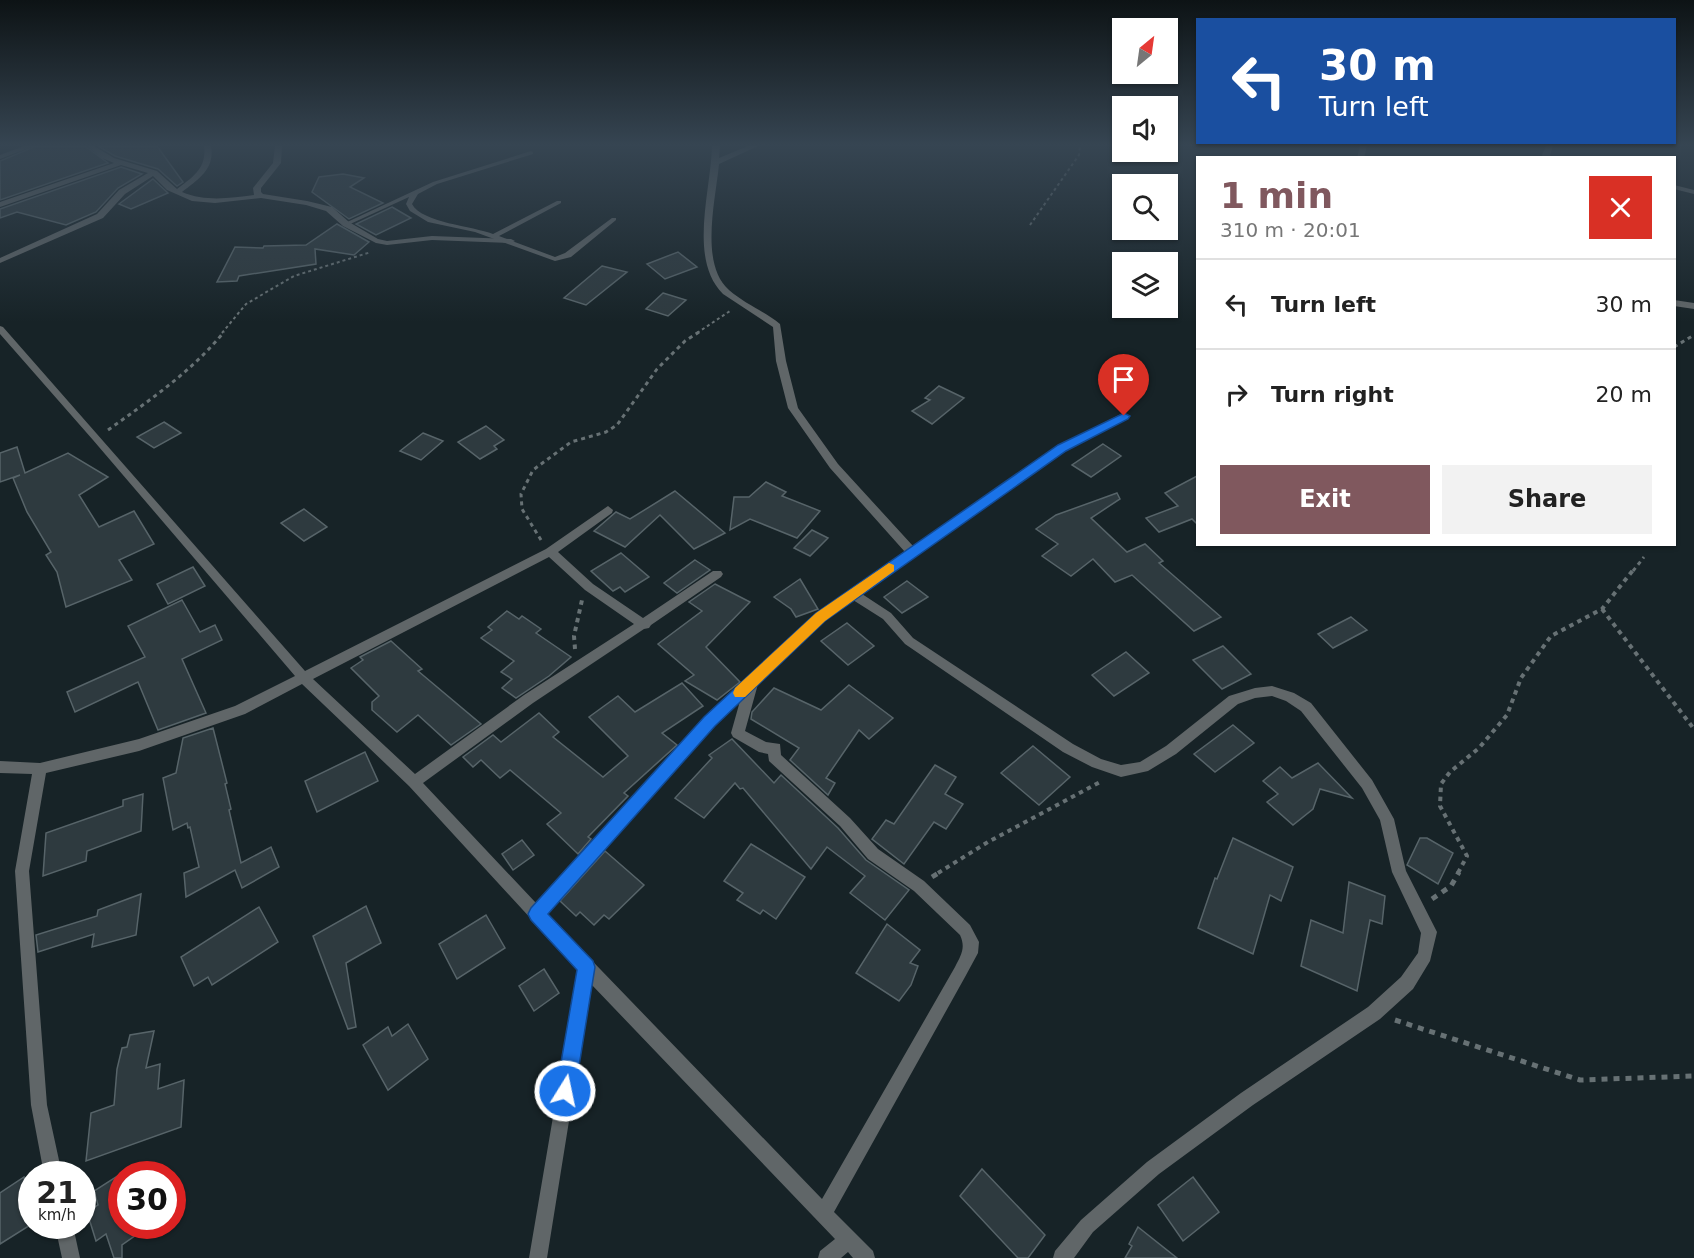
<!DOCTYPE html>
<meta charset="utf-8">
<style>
body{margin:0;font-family:"DejaVu Sans",sans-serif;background:#f2f2f2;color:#222;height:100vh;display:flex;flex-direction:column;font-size:22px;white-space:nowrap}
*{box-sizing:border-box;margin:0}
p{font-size:20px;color:#767676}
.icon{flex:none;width:33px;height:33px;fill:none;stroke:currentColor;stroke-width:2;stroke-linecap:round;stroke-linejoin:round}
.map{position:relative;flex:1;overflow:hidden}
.sheet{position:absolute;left:1196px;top:156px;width:480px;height:390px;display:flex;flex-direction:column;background:#fff;border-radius:0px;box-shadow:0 2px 4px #0004}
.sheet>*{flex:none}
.guide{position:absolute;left:1196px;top:18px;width:480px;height:126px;border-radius:0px;box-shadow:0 2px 4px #0004;background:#1a4fa0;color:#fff;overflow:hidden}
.needle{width:39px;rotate:29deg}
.buttons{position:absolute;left:1112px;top:18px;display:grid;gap:12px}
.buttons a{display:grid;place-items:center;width:66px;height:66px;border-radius:0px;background:#fff;box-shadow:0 2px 4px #0004;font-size:30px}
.speed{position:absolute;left:18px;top:1161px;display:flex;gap:12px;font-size:30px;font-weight:700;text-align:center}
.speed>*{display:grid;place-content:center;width:78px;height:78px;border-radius:50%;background:#fff;box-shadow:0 2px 4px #0004;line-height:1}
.speed small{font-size:15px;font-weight:400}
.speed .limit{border:9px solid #d22;background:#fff;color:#111}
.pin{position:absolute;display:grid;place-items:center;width:51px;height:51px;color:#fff;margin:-62px -26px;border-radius:50% 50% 50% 0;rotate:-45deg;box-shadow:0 0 6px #0007}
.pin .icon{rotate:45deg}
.me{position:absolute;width:66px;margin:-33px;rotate:10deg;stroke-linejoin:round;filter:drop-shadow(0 0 4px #0008)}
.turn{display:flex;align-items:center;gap:21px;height:126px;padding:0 24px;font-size:27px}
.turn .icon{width:78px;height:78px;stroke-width:2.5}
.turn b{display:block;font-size:42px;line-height:51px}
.round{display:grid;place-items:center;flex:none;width:63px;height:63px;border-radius:0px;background:#f2f2f2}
.head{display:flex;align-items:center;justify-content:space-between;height:102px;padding:0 24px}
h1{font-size:36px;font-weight:700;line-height:45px;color:#80585e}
.cta{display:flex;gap:12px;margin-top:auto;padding:12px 24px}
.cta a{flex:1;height:69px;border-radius:0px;background:#80585e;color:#fff;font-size:24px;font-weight:700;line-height:69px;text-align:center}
.cta a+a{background:#f2f2f2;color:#222}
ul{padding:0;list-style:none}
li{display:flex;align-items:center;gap:18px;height:90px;padding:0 24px;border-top:2px solid #e0e0e0}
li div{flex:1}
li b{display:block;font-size:22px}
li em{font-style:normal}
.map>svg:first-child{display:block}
.building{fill:#2e3a3f;stroke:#576469;stroke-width:1.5}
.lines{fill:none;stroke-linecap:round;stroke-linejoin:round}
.path-far3{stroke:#677174;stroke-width:2;stroke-dasharray:3 3;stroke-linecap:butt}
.path-far2{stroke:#677174;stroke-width:3;stroke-dasharray:4 4;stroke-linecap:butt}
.path-far1{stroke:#677174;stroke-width:4;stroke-dasharray:4.5 4.5;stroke-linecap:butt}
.path{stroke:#677174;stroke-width:5;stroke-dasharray:6 6;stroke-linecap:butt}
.lane{fill:#606668;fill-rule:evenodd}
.street{fill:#606668;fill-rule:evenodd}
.route{fill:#1a73e8;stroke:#114b97;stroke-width:1.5}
.slow{fill:#f59e0b}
</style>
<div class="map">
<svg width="1694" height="1258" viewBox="0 0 1694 1258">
<rect width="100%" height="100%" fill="#172327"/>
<g class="building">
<path d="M36,146h49l23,17 -108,37v-39z"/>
<path d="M98,146h59l26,36 -6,4 -19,-17 -43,-13z"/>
<path d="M121,167l21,7 -24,14 -22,24 -30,13 -49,-13 -17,6v-9z"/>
<path d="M343,174l21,4 -14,9 33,16 -34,16 -37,-27 7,-15z"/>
<path d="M153,179l15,14 -37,16 -12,-5z"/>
<path d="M392,207l19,11 -35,17 -20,-11z"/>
<path d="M337,224l32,18 -15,13 -39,-6 1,15 -77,12 -2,5 -20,1 18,-35 28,1 1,-2 42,-1z"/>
<path d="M678,252l19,15 -32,12 -18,-15z"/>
<path d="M602,266l25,6 -41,33 -22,-7z"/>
<path d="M663,293l23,7 -18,16 -22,-7z"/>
<path d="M939,386l25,12 -32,26 -20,-13 18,-11 -5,-2z"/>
<path d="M164,422l17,11 -27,15 -17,-11z"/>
<path d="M486,426l18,14 -10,6 3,3 -17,10 -22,-17z"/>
<path d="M423,433l20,8 -22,19 -21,-9z"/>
<path d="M1103,444l18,12 -30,21 -19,-12z"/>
<path d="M17,447l8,26 43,-20 40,24 -29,18 20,32 35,-16 20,33 -35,16 13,20 -66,27 -9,-35 -11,-17 5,-3 -24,-40 -14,-34 7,-3 -20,7v-29z"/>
<path d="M1197,476v48l-5,-5 -33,13 -13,-14 32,-12 -13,-13z"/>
<path d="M766,482l20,10 -4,4 38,15 -23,27 -47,-19 -20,11 4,-33h15z"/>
<path d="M675,491l50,42 -31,16 -34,-34 -35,32 -31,-16 22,-19 14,7z"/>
<path d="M1117,493l3,6 -29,19 36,34 18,-8 18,17 -4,2 62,54 -27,14 -62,-56 -17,7 -22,-23 -22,17 -29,-20 16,-12 -22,-15 20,-14z"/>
<path d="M304,509l23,18 -23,14 -23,-18z"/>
<path d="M812,530l16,8 -18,18 -16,-8z"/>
<path d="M621,553l28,24 -24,15 -5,-5 -7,4 -22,-20z"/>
<path d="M695,560l15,10 -33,23 -13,-10z"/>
<path d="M193,567l12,19 -37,18 -11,-20z"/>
<path d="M800,579l18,30 -22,8 -5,-8 -17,-12z"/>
<path d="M907,581l21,16 -26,16 -18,-16z"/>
<path d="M715,584l35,18 -44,45 34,35 -23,18 -32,-19 9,-6 -36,-31 44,-33 -13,-9z"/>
<path d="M182,600l18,32 15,-7 7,15 -40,19 24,54 -48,17 -20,-48 -63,30 -8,-20 78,-35 -17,-31z"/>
<path d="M507,611l12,8 3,-3 19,13 -5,4 35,24 -22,19 -33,22 -14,-10 10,-9 -11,-7 13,-11 -33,-23 11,-8 -4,-3z"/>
<path d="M1351,617l16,13 -34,18 -15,-14z"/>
<path d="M847,623l27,23 -26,19 -27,-24z"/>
<path d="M391,641l31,28 -4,2 63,53 -30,21 -33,-30 -21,17 -25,-22v-8l7,-6 -28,-28 12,-8 -3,-3z"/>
<path d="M1223,646l28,28 -29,15 -29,-29z"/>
<path d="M1126,652l23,21 -35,23 -22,-21z"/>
<path d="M682,683l21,23 -41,27 15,12 -53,48 4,3 -40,41 3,2 -13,15 -31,-30 14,-11 -51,-43 -10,8 -19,-18 -8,7 -10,-10 30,-22 8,7 38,-29 20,19 -6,5 50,40 25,-21 -39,-39 29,-21 17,16z"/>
<path d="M849,685l44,33 -24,21 -10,-9 -33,48 9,5 -7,12 -38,-35 9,-12 -48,-29 1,-7 22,-24 47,22z"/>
<path d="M1233,725l21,18 -39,29 -21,-18z"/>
<path d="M213,728l14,55 -2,1 6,25 -2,1 12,53 30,-16 8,20 -37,21 -7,-18 -49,27 -2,-24 15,-6 -9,-40 -2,1 -1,-5 -14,7 -10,-52 13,-5 7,-35z"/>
<path d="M732,739l42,44 7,-8 57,53 28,32 43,30 -24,30 -35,-27 15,-17 -38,-29 -16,22 -68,-81 -3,1 -5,-6 -31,35 -29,-20 37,-40 -3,-3z"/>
<path d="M1033,746l37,31 -31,28 -38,-32z"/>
<path d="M365,752l13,29 -61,31 -12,-31z"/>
<path d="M1318,763l34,35 -32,-9 -7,20 -20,16 -26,-23 11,-8 -15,-13 17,-14 12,11z"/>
<path d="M935,765l21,12 -11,17 18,10 -17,25 -12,-7 -30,42 -32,-25 14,-19 8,4z"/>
<path d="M143,794l-2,37 -54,20 -1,10 -43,15 3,-43 77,-27v-6z"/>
<path d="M1233,838l60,29 -12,34 -11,-6 -17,59 -55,-26 17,-50 2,1z"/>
<path d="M1420,838h7l26,15 -15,31 -31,-19z"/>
<path d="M522,840l12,15 -21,15 -11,-16z"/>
<path d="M751,844l54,33 -29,42 -13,-9 -3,4 -23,-14 6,-7 -19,-12z"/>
<path d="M605,851l39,34 -35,34 -5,-4 -10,10 -14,-13 -4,4 -16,-15z"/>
<path d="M1349,882l36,14 -3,28 -12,-4 -13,71 -56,-25 10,-46 32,13z"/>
<path d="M141,894l-5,41 -44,12 2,-13 -56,18 -2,-17 61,-19 1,-6z"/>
<path d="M366,906l15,37 -35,20 10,64 -8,2 -35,-93z"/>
<path d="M259,907l19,35 -66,43 -4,-8 -14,9 -13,-29z"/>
<path d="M486,915l19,33 -48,31 -18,-35z"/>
<path d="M887,924l33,26 -10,13 8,3 -7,19 -12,16 -43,-28z"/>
<path d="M544,969l15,24 -25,18 -15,-25z"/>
<path d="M408,1024l20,35 -40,31 -25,-45 25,-18 4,9z"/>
<path d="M154,1031l-8,37 14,-4 -2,25 26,-9 -3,47 -95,34 5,-48 23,-8 3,-36 5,-21 5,-1 3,-12z"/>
<path d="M982,1169l63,66 -17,23h-10l-58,-62z"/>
<path d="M122,1173v53h27l-27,19v13h-8l-8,-24 -10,7 -9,-29 11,-7 -4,-14z"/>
<path d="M24,1177l8,47 -32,20v-51z"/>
<path d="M1193,1177l26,35 -36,29 -25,-36z"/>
<path d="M1138,1227l39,31h-52l7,-12 -3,-2z"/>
</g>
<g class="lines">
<g class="path-far3">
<path d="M1030,225l49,-70 1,-9"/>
<path d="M222,333l24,-29 48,-28 77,-24"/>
<path d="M697,333l33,-22"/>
</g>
<g class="path-far2">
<path d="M1674,347l20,-12"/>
<path d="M108,430c42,-30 83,-58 116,-98"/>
<path d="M541,540l-19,-31 -1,-15 12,-24 38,-28 35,-10 11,-7 40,-56 28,-28 14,-9"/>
<path d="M1633,571l11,-14"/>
</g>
<g class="path-far1">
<path d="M1602,609l92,120"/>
<path d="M575,649l-1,-13 8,-36"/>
<path d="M938,873l50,-31 112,-60"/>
<path d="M1458,873l9,-17 -27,-50 1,-22 9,-12 29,-24 28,-33 14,-37 30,-42 51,-27 32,-40"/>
</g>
<g class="path">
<path d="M932,877l8,-5"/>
<path d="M1432,899l19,-13 8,-14"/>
<path d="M1395,1020l185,60 114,-4"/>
</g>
<path class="lane" d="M531,151l2,1v2l-96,30 -19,10 -6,10c10,19 61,22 81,30l64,-33h4v2l-62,33 56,21 10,-4 47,-35h4v2l-45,37 -16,4 -80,-29 -47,-10 -18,-11 -4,-7 3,-7 -61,28 -5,-1 90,-42z"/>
<g class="street">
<path d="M24,146h10l-34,13v-4z"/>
<path d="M87,146h7l20,12 43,13 20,18c16,-12 30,-21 27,-43h7c4,23 -12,33 -29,46 24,10 48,6 72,3l-1,-7 20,-25 2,-17h7l-1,17 -20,25v4l2,2 44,7 25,6 17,15 29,17 9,2 45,-5 79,3 4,2 -4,2 -79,-3 -45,5 -11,-2 -33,-17 -17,-15 -20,-6 -45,-7 -46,5 -23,-2 -25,-11 -14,-14 -28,18 -22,24 -103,45v-5l97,-44 22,-24 29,-17 -27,-8 -121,42v-5l114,-39 -12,-5z"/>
<path d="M712,146h8l-1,12 29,-12h10l-39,18c-3,34 -20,100 10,126 16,14 35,21 51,34l6,37 12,47 40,56 75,82 145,-100 63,-32h6l2,2 -63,34 -204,144 29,19 22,25 160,106 28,15 20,6 19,-3 26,-16 63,-50 26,-8 17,-2 22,7 17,10 61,77 22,39 12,52 31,61 -7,29 -17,28 -33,30 -127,86 -94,69 -66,58 -19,26h-21l2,-7 26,-31 66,-58 94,-69 127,-86 33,-30 17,-24 3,-20 -29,-61 -12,-52 -18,-32 -61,-77 -15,-10 -14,-5 -17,2 -17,6 -62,50 -28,17 -27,6 -29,-10 -29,-15 -158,-108 -22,-25 -30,-19 -29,20 -66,64 -13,47 21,11 14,2 1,11 69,63 28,31 46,32 46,44 9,17 -1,11 -13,24 -131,235 39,39 2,7h-22l-5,-6 -7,6h-23l2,-7 15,-12 -244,-255 -44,274h-18l49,-288 -169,-184 -107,-102 -57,30 -106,37 -93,22 -17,98 18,234 15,69h-18l-13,-69 -16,-234 17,-97 -32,-1v-12l40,2 99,-24 96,-33 60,-30 -202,-236 -93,-106v-8l3,1 302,344 241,-122 62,-43 5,4 -1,3 -54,39 35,32 50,34 70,-47h8l2,3 -2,3 -70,48 -2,3 -5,1 -111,74 -110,80 113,120 169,-185 111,-104 89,-62 -75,-84 -42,-60 -12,-47 -3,-34 -50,-33c-35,-35 -12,-103 -11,-148zM549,557l36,33 49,34 -110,71 -109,79 -102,-95zM740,701l-9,32 2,4 26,15 9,2 1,7 71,65 28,33 46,32 46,44c6,13 1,20 -5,32l-133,232 -276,-286 169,-187z"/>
<path d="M1360,146h7l-3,12h-7z"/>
<path d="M1546,146h7l-3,9 2,3h-8l-2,-3z"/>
<path d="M1674,185l20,5v4l-20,-5z"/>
<path d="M1674,300l20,3v6l-20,-3z"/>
<path d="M55,1226h18l7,32h-18z"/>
</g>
</g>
<linearGradient id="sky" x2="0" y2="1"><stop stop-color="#0d1315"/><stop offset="0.45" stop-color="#364552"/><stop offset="1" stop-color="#364552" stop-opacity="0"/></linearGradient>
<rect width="1694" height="322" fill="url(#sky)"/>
<path class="route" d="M1124,413l6,3 -2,3 -62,32 -241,170 -110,105 -167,188 45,47 2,6 -20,124 -3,7 -7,2 -7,-2 -2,-7 21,-121 -46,-50 -3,-6 3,-6 173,-191 112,-104 242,-168z"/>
<path class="slow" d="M889,563l5,2v6l-69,50 -80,76h-10l-2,-4 2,-5 81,-75z"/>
</svg>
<div class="buttons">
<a><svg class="needle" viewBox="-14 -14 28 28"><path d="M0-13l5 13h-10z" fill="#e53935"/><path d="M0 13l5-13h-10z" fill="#767676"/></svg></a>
<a><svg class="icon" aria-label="sound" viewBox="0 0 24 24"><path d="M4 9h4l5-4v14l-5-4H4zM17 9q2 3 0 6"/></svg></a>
<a><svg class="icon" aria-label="search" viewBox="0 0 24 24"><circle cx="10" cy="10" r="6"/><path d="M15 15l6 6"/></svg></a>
<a><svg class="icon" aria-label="layers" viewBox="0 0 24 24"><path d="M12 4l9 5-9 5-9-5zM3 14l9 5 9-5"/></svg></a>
</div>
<div class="speed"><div>21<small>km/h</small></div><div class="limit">30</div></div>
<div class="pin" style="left:1124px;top:416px;background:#d93025"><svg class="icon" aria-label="arrive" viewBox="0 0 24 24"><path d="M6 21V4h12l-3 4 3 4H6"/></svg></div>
<svg class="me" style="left:565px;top:1091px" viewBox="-20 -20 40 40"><circle r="17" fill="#1a73e8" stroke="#fff" stroke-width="3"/><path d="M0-11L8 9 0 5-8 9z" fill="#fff"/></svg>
<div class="guide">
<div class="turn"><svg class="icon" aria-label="left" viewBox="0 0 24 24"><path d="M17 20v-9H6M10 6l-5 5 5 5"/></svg><div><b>30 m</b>Turn left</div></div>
</div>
<section class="sheet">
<div class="head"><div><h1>1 min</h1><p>310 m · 20:01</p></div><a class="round" style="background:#d93025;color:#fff"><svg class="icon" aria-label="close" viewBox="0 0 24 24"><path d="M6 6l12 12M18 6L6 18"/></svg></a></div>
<ul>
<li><svg class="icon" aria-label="left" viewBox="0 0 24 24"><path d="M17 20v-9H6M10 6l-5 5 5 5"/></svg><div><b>Turn left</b></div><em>30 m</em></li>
<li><svg class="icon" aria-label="right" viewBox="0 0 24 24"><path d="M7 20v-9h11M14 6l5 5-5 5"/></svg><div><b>Turn right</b></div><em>20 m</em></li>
</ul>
<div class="cta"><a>Exit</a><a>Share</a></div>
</section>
</div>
